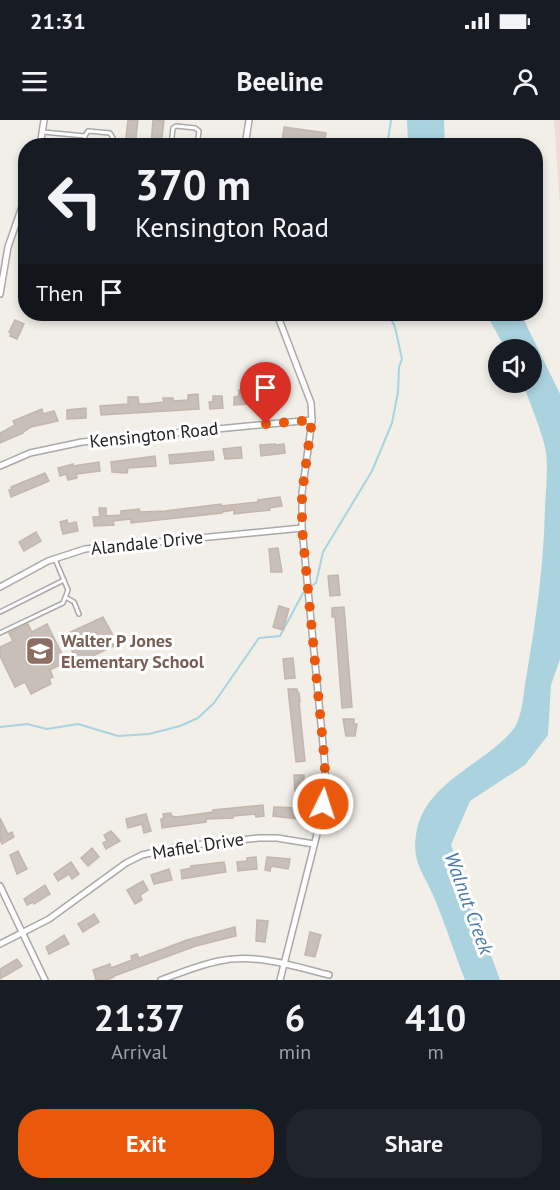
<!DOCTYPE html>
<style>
body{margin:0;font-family:"PT Sans",sans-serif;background:#20242c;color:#f1f3f6;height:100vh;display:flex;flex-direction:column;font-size:22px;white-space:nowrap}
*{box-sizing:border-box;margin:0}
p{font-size:20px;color:#9ea1a6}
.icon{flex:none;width:33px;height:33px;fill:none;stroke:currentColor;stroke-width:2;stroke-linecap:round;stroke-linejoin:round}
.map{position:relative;height:860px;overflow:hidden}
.panel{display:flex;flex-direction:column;background:#171b24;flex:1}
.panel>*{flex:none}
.banner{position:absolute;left:18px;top:18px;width:525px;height:183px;border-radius:24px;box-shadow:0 3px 9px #0003;background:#171b24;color:#f1f3f6;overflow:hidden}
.controls{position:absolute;left:488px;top:219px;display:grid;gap:12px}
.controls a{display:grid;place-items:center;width:54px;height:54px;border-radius:50%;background:#171b24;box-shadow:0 3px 9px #0003;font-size:30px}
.pin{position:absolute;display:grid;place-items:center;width:51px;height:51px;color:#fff;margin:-62px -26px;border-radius:50% 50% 50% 0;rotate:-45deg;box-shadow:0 0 6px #0007}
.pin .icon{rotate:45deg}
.me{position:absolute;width:66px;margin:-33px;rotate:4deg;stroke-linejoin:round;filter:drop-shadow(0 0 4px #0008)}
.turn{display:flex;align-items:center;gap:21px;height:126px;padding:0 18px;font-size:27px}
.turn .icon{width:78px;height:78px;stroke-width:2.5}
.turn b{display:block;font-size:42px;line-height:51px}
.then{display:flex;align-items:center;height:57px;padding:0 18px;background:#0003;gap:12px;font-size:22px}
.eta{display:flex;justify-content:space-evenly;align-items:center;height:102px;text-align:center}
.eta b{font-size:36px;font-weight:700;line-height:42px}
.cta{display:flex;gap:12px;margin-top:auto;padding:12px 18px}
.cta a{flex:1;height:69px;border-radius:24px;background:#ea580c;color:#fff;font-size:24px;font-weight:700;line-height:69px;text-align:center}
.cta a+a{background:#20242c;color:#f1f3f6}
.status{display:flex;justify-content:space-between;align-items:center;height:42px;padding:0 30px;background:#171b24;direction:ltr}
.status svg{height:16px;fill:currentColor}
header{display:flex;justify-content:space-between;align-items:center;height:78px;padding:0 18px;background:#171b24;font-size:27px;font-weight:700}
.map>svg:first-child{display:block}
.commercial{fill:#f2dad9}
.water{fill:#aad3df}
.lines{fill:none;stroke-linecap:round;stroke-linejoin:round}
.stream{stroke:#aad3df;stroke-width:2}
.building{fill:#c7bfb8;stroke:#c4b6ab;stroke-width:1.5}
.lane-casing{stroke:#a9a9a9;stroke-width:6}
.street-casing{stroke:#a9a9a9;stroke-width:8}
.lane{stroke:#fff;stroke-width:3}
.street{stroke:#fff;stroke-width:5}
.route{stroke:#ea580c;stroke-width:10;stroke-dasharray:0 18}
.labels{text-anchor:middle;stroke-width:6;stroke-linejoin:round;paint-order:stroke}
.street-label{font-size:18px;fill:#222;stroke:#fff}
.education-label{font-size:18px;font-weight:bold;fill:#785e54;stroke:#fff;text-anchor:start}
.water-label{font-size:20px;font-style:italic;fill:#4a7aab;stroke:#fff}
</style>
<div class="status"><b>21:31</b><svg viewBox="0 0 49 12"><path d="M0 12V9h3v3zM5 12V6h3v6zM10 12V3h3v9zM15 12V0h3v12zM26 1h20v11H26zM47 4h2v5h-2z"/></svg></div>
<header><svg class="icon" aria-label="menu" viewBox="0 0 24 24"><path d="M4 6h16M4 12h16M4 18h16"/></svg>Beeline<svg class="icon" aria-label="person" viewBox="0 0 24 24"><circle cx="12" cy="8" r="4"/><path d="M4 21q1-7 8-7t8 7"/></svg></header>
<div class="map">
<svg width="560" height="860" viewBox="0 0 560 860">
<rect width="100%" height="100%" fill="#f2efe9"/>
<path class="commercial" d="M554,0h6v86z"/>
<g class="water">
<path d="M407,0h37l1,25h-37z"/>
<path d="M486,194h35l39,80v265l-9,26 -3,50 -23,30 -55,36 -19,44 49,135h-35c-11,-28 -20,-57 -32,-85 -10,-23 -21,-33 -17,-60 7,-52 66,-69 96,-104 11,-13 11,-37 14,-53 10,-57 18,-114 19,-172 1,-17 3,-37 1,-54 -3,-19 -17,-50 -23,-69l8,-1v-32l-25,-1z"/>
</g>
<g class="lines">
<g class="stream">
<path d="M387,26l4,-26"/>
<path d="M313,465l3,-2 7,-31 49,-81 20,-48 6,-31 1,-25 3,-8 -7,-32 -4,-8 -7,-5"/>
<path d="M0,607l27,-3 20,5 31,-5 40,12 31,-2 31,-8 18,-8 16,-15 45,-65 21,-2 23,-43"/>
</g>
</g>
<g class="building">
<path d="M128,0h10l-3,26h-10z"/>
<path d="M153,0h11l-3,26h-10z"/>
<path d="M284,7l42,6 -2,13h-18l-24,-4z"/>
<path d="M15,200l9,4 -7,15 -7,-3 1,-3 -2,-1z"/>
<path d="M275,263v9l11,-1 1,9 -21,3 -1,-11h4l-1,-8z"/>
<path d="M239,270h7v6l4,-1v9l-16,1v-8l5,-1z"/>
<path d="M198,274l1,15 -98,6 -1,-9 28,-2v-7h10l1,7h6l19,-2 -1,-4h10v3l15,-1v-5z"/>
<path d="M213,276h9l1,12 -13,1 -1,-7h4z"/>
<path d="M86,288v10l-19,1v-9z"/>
<path d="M42,289l1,5 11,-3 4,10 -27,6 -8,5v1l-23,10v-10l15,-8 -2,-4z"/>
<path d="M275,324v1l9,-1 1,9 -24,3 -1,-11z"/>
<path d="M241,327l1,11 -17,1 -2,-10z"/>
<path d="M213,331l1,9 -44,4 -1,-9z"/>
<path d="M155,336l1,10 -28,2 -1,5 -15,-1 -1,-10z"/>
<path d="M99,342l1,9 -24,3 1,4 -9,2 -2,-6 -6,2 -2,-8 15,-4v2z"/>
<path d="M45,353l4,8 -38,16 -2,-7 3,-1 -1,-2z"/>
<path d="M280,377l2,9 -13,2 1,2 -36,4v-4l-12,2v1l-91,10v-4l-18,2 1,4 -20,1 -1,-9h7l-1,-9h7v8l15,-1v-4l18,-2 1,3 25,-1 56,-7v2l37,-4v-2z"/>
<path d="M67,400l1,4 8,-2 2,9 -15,3 -3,-12z"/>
<path d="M36,412l5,9 -17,10 -5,-9z"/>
<path d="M278,428l4,24h-11l-2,-23z"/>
<path d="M338,455l2,20 -10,1 -2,-20z"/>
<path d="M279,486l10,3 -6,21 -10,-3z"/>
<path d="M344,487l8,100 -10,1 -7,-91h-3v-9z"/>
<path d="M103,497l12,22 -4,2 3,5 -36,17 -14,-28z"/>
<path d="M28,504l4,8 15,-8 19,38 -16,8 3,7 -4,2 2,5 -20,10 -6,-12 -10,5 -15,-31v-9l13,-6 -4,-8z"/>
<path d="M293,538l2,20 -10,1 -2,-20z"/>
<path d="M288,569h9l1,4h1l1,9h-1l6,59 -9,1z"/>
<path d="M343,599h11v5h3l-2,12h-9z"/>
<path d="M294,655h10v16h-9z"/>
<path d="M263,685l1,11 -8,1 -1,-3 -22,2v2l-27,1v3l-44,6 -1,-9 3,-1 -1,-4 8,-1v3l6,1 36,-5v-2z"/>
<path d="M274,687l25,1 -1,11 -25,-3z"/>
<path d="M146,694l5,17 -7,2 -2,-9 -14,4 -2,-9z"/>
<path d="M0,698l8,16 4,-2 2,5 -12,7 -2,-5z"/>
<path d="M111,711l9,10 -14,8 -3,-6 4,-2 -3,-6z"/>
<path d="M92,728l7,9 -11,9 -7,-8z"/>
<path d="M18,731l9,18 -10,5 -7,-19z"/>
<path d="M256,737l1,12 -19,2 -1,-9 10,-1v-3z"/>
<path d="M267,737l23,2 -2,10 -17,-3 -1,5 -5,-1z"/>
<path d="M71,742l8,12 -7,5 -3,-5 -11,7 -4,-7z"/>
<path d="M224,742l2,10 -44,7 -1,-9 10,-2v-2z"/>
<path d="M169,749l3,11 -18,4 -3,-9z"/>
<path d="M143,761l5,9 -8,5 2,5 -7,4 -8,-14z"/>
<path d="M45,765l5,9 -16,10 -1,-2 -6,3 -3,-6z"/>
<path d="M94,794l5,8 -16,10 -5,-8z"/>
<path d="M257,800l11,1 -3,21 -9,-1z"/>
<path d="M235,807l1,9 -40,10 -82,30v1l-7,3h-11l-3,-10 17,-6 1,4 21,-8 -1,-4 6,-2 2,4 48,-18z"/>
<path d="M310,812l11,3 -6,22 -10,-2z"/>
<path d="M64,815l5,9 -20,10 -3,-7z"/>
<path d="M17,839l5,7 -22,13v-10z"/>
</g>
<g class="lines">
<g class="lane-casing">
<g id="lane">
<path d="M43,12l42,4 3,-5 22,2 3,5 -1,8"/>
<path d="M84,26l1,-10"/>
<path d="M171,26l2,-18 3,-2 19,2 4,3 -2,15"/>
<path d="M67,478l7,4 5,12"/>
<path d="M0,492l64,-32"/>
<path d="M0,513l63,-30 5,-13 -13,-31"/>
</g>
</g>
<g class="street-casing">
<g id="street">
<path d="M40,26l4,-26"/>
<path d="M245,26l4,-26"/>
<path d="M0,174l8,-47 18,-52"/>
<path d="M277,194l34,89 1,17 -10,73v35l23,237v19l-6,42 -39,154"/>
<path d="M0,346l30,-13 52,-11 230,-22"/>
<path d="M0,467l48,-26 37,-12 217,-21"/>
<path d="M0,766l45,94"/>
<path d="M0,824l49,-25 77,-56 16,-8 34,-8 83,-9h18l37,6"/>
<path d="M161,860c19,-7 38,-15 58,-19 36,-8 74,5 110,14"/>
</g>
</g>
<use href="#lane" class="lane"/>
<use href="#street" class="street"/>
</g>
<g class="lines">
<path class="route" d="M266,304l46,-4 -10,73v35l23,237 -2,39"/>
</g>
<defs>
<g id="school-square" transform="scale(1.5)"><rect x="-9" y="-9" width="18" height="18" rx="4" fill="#8d6e63" stroke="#fff"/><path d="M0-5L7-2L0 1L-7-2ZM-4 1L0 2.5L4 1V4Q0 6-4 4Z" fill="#fff"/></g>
</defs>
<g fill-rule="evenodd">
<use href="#school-square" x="40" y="531"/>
</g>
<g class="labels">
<g class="street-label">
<text transform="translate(154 315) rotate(-6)" y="6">Kensington Road</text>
<text transform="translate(147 423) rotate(-6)" y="6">Alandale Drive</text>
<text transform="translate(198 726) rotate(-9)" y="6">Mafiel Drive</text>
</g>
<g class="education-label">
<text x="61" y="527">Walter P Jones<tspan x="61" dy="21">Elementary School</tspan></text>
</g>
<g class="water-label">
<text transform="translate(469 783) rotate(70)" y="7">Walnut Creek</text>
</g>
</g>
</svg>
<div class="controls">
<a><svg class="icon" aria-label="sound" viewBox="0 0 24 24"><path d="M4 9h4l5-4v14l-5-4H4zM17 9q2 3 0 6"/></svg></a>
</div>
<div class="pin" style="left:266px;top:304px;background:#d93025"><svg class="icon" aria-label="arrive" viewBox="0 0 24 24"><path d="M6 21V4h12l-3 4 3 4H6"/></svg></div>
<svg class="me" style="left:323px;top:684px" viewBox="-20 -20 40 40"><circle r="17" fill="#ea580c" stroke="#fff" stroke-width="3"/><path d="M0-11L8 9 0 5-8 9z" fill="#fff"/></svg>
<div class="banner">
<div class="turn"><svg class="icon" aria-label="left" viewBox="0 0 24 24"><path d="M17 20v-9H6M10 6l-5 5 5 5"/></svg><div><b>370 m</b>Kensington Road</div></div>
<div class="then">Then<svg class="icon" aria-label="arrive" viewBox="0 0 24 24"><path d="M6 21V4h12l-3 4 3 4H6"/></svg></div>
</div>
</div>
<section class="panel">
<div class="eta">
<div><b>21:37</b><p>Arrival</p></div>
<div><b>6</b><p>min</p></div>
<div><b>410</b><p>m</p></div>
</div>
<div class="cta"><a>Exit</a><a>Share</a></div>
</section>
